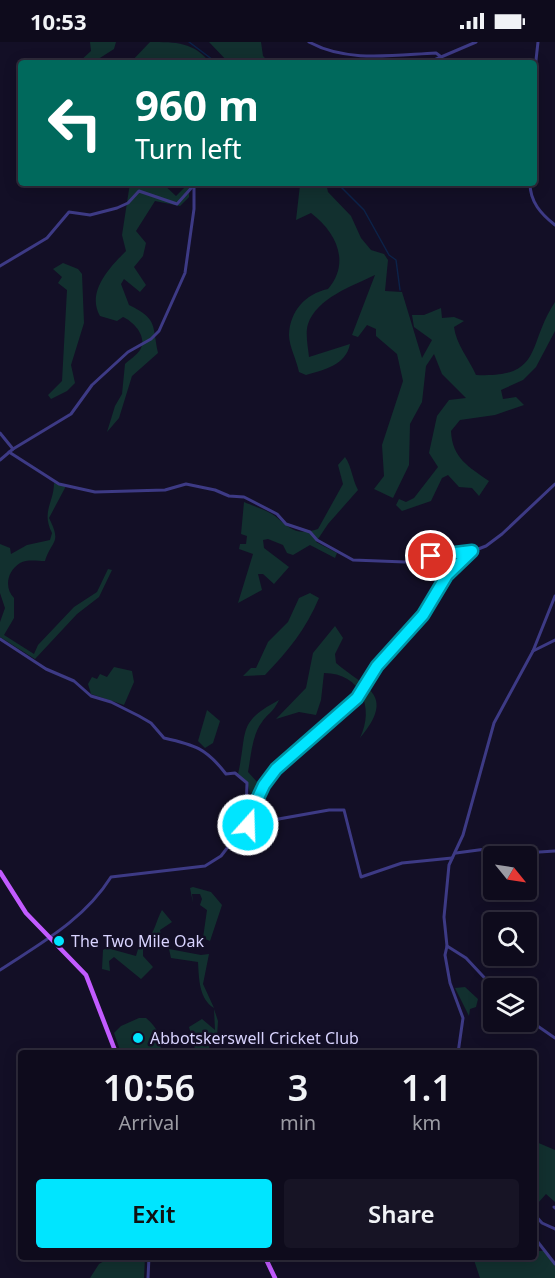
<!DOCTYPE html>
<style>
body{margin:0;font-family:"Noto Sans",sans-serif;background:#171425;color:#f1f3f6;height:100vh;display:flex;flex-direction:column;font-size:22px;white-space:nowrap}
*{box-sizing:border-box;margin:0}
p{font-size:20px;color:#9b9ba3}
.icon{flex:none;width:33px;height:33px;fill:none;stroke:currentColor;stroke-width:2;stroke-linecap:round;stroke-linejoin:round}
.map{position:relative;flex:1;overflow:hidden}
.panel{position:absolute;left:18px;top:1008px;width:519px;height:210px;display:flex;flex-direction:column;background:#0e0b1c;border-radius:6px;box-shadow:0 3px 15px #0003,0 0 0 2px #2e2b3b}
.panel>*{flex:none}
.top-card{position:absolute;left:18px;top:18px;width:519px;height:126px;border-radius:6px;box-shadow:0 3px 15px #0003,0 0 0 2px #2e2b3b;background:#00695c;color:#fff;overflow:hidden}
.needle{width:39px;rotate:120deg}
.controls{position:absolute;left:483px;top:804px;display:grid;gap:12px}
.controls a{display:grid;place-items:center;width:54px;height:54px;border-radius:6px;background:#0e0b1c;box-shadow:0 3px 15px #0003,0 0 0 2px #2e2b3b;font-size:30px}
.pin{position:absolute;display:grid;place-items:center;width:51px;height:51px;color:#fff;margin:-26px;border:3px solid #fff;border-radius:50%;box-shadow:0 2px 6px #0007}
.me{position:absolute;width:66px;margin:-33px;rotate:20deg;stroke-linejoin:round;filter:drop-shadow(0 0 4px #0008)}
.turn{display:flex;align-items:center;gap:21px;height:126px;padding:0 18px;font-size:27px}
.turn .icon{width:78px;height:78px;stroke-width:2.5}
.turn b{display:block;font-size:42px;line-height:51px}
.eta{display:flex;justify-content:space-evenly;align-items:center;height:102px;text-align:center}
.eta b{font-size:36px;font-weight:600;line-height:42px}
.primary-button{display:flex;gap:12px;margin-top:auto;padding:12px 18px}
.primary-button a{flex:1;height:69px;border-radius:6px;background:#00e5ff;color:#111;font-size:24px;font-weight:600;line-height:69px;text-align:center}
.primary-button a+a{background:#171425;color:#f1f3f6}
.status{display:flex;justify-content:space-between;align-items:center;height:42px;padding:0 30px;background:#0e0b1c;direction:ltr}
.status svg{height:16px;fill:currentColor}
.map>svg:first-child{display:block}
.green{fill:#12302f}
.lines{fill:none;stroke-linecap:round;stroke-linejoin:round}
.stream{stroke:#0c2248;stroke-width:1.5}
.minor{stroke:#3d3a85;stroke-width:3}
.major{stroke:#c25bff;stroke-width:4.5}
.route-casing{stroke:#0095a6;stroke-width:15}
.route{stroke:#00e5ff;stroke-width:10}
.poi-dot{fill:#00e5ff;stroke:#130f26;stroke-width:2}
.labels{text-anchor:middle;stroke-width:5;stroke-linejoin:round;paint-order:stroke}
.poi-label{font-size:16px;fill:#d9d4ff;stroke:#130f26;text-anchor:start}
</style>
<div class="status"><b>10:53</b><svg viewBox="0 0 49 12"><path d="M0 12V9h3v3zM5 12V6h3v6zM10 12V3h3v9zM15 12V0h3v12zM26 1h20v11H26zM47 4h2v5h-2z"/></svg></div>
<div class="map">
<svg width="555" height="1236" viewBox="0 0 555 1236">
<rect width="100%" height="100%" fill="#130f26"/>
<g class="green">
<path d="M90,0h26l-2,7 -22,14h-14l13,-12z"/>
<path d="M150,0c26,0 44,0 60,21h-80z"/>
<path d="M209,0h52l2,14 7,7h-41z"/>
<path d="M130,141h32l14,13 10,-10 3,2v9l-9,9 -25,-5 -19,30 10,12 -3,13 -9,11 12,18 -6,7 -16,-13 -3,5 8,21c29,14 23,20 29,48l-26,23 -13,42 -12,14 8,-26 7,-12 3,-30c4,-4 12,-9 15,-14 8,-13 -6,-28 -17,-33l-6,4 -17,-5c-14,-24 10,-49 26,-65l-4,-16z"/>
<path d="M293,141h33l2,9 23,24 10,22 10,12 13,4 4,6 -3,31 17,1 20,66 10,-18 -18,-13 -2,-12h12l17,-7 1,10 12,-1 10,4 -10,6c2,17 15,32 22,48 68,3 50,-29 79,-73v29l-19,36 -13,13 -22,10 2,9 13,-2 8,8 -29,10 -35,5 -9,11c1,27 18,36 38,50l-10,15 -7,-8 -13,-1 -11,-12 -6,3 -11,23 -29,10 -6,-6 3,-6 7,3 8,-4 24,-31 -9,-14 8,-37 12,-16 17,-2 -24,-24 -8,-20 -8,12 -4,36 -12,22 -1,41 -16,33 -19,-9 10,-13 -2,-31 21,-64 -6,-27 -21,-18v-7l-9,-4 -9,12 -6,-2 23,-60c-23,11 -58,23 -67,49 -3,9 0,23 1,33l41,-13c-4,21 -26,26 -44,31l-7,-3c-2,-11 -10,-26 -10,-37 1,-24 16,-41 39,-46 23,-27 8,-57 -17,-76l-15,7 4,-35z"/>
<path d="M63,221l15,6 4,5 2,49 -13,42 4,18 -8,8 -16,8 -3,-4 14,-14 5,-91 -9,-7 4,-6 -9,-8z"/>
<path d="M345,415c7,10 7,22 13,33l-30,34 -12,18 21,11 -2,5 -25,-13 -17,10 -6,-2 -4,-8 -15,-6 -5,1 1,8 25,19 -15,17 -11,-10h-5l4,16 -24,13 15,-49 -14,-5 1,-5h6l1,-8 -6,-2 3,-32c9,4 23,8 31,14 16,13 21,20 43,13l25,-45 -5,-19z"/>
<path d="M54,441l12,3 -17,32c13,26 3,21 -4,43 -8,0 -18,-2 -25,2 -13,8 -16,25 -6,35v20l-10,17 30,19 4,-9 36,-38 23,-15 11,-23 4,1 -13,27 -22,17 -42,45 -35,-22v-15l5,-14 -5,-15v-49l10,4 1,6 16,-9 23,-5 2,-7c-11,-22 2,-30 2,-50z"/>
<path d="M310,551l9,5c-13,31 -31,53 -54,77l-22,1 8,-8h5l12,-26 20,-20 11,-24z"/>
<path d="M335,584l8,12 -8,16 1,9c29,25 61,31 24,75 15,-30 1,-65 -36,-65l-3,27 -5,15 -17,-3 -23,7 30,-31 7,-35z"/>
<path d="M114,625l18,4 2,11 -10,23 -33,-11 -3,-10 4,-7 5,2 3,-5 7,3z"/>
<path d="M279,658c-7,14 -10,12 -17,22 -10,13 -11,34 -14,50l10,11 -1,9 -7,1 -3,-11 -9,-8c10,-43 -2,-51 41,-74z"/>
<path d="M207,668l13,11 -7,22 -8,5 -7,-7z"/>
<path d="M193,845l18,5 11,13 -12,36 -7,-3 4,-28 -7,-5 2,-6 -2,-5h-8l1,9 -3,-15z"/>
<path d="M162,868l10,12 -12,8 3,19 -14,-5 -6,4v8l10,11 -12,12 -27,-22 -5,4 1,10 -8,-2 1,-19 4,-2 29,8 5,-17 6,2c8,-10 9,-20 15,-31z"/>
<path d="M169,907l32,6 8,-1 -6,30 11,24c-15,-9 -15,-29 -16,-46l-27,-4z"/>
<path d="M465,945l13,12 -2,8 -6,2 -1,7 -14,-28z"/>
<path d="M214,967l4,12 -1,16 -6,-1 -3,17h-18l5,-4 -6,-22 13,-8 13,11z"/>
<path d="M139,976h7c11,9 17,21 14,35h-39l-7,-20 7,-7z"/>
<path d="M534,1099l21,9v52l-9,-8 -8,9 -4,-2z"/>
<path d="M534,1209h10l11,15v12h-75l-7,-21h61z"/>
<path d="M111,1215h34l-1,21h-54l9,-14z"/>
</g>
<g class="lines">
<g class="stream">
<path d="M189,0l28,21"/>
<path d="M337,141l27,27 25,45 7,5 4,30"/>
</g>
<g class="minor">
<path d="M309,0c38,21 85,13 127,11l4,3"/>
<path d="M427,21l49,-21"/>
<path d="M534,36l4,-36"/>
<path d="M530,141c0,19 11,31 25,42"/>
<path d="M0,224l47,-28 22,-26 21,3 27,-7 11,-5 11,-12 38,13 17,-19"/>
<path d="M0,391l13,16"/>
<path d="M9,410l50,32 36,8 70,-2 21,-6 29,6 14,6 15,1 33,17 9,10 24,8 7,8 36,20 52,2 63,-13 5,2"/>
<path d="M0,418l13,-11 58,-35 21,-29 36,-33 23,-13 8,-8 26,-58 9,-64v-26"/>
<path d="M0,597l46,30 28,12 17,15 20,6 28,14 12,7 13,15c31,7 42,10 62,36l9,-1 12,10 -1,29 3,7"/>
<path d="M533,609l22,-11"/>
<path d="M245,783l84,-15h15l17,67 41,-14 50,-5"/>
<path d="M456,811l30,-4 38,4 31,-2"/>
<path d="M447,904l19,12 28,30"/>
<path d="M0,928c41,-27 84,-50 111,-93l94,-11 16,-10 24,-31 19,-40 12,-16 81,-72 20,-31 40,-44 40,-58 16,-13 13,-5 16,-12 53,-50"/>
<path d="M526,976l29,20"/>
<path d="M458,1011l5,-35 -13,-35 -5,-28 2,-9 -3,-29 5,-52 14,-30 31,-112 39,-72 22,-55"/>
<path d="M554,1165l1,1"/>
<path d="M534,1172l8,9 13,6"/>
<path d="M534,1195l21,27"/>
<path d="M148,1236l1,-21"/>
</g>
<g class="major">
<path d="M0,830l26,41 60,62 30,78"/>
<path d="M265,1215l10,21"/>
</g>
</g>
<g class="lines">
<g class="route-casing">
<path id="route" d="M248,783h-3l19,-40 12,-16 81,-71 20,-32 46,-51 24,-40 25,-24 -41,5"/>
</g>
<use href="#route" class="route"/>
</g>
<g class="poi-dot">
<circle cx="59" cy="899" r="6"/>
<circle cx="138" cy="996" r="6"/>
</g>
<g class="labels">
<g class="poi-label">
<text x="71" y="905">The Two Mile Oak</text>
<text x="150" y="1002">Abbotskerswell Cricket Club</text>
</g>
</g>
</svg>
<div class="controls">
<a><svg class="needle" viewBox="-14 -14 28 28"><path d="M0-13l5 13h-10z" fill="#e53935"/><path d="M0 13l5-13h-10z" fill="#9b9ba3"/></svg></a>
<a><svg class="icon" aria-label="search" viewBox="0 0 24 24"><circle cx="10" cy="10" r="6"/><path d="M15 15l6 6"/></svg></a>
<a><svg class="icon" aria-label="layers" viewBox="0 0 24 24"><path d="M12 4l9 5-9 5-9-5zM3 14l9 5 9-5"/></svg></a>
</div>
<div class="pin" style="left:431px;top:514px;background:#d93025"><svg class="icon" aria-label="arrive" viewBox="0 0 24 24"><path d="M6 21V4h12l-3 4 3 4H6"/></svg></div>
<svg class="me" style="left:248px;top:783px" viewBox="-20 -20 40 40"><circle r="17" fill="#00e5ff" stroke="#fff" stroke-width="3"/><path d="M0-11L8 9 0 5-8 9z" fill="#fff"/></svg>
<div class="top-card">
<div class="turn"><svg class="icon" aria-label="left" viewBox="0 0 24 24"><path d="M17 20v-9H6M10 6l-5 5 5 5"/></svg><div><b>960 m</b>Turn left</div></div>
</div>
<section class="panel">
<div class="eta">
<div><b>10:56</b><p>Arrival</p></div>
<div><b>3</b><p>min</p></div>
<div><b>1.1</b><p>km</p></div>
</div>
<div class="primary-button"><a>Exit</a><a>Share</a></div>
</section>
</div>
